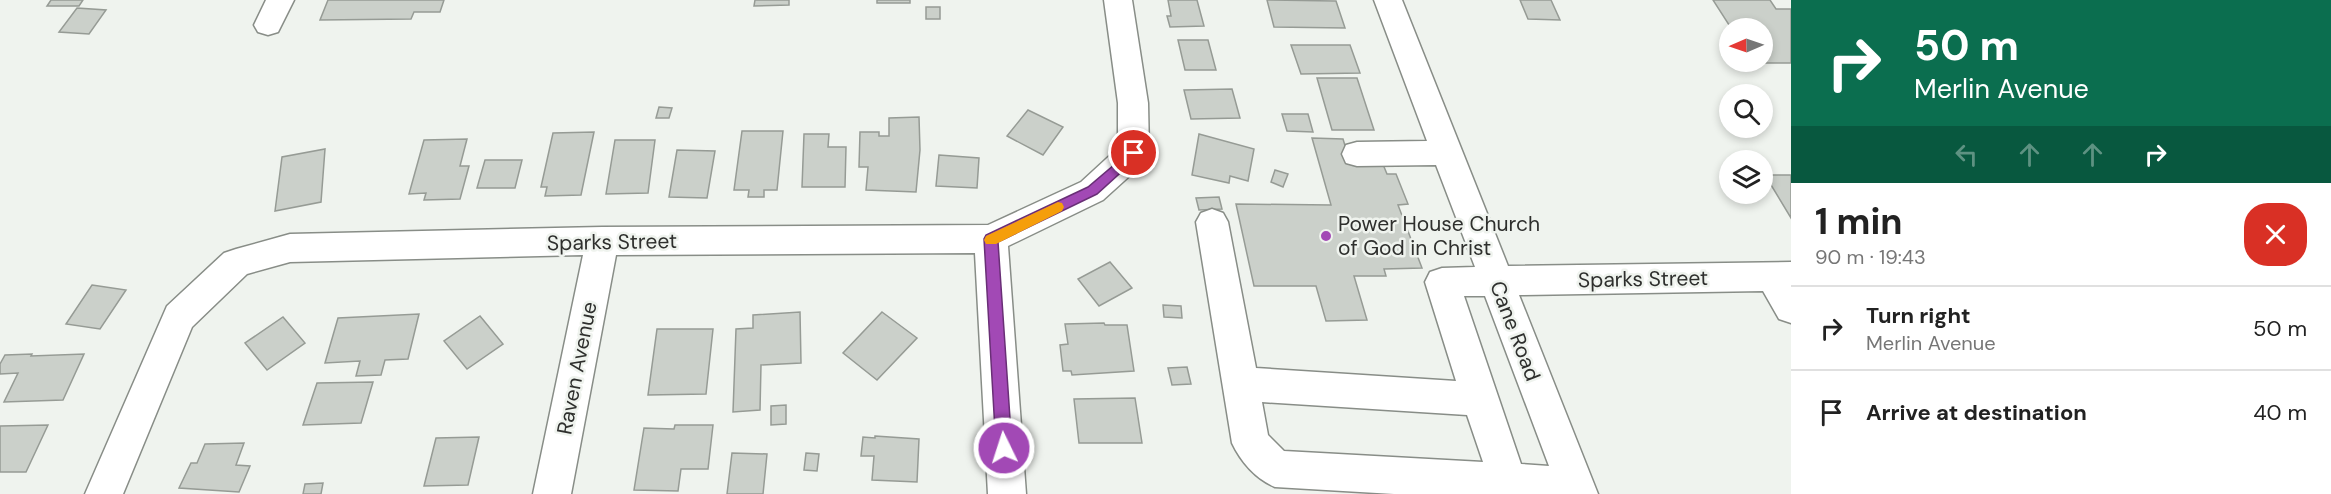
<!DOCTYPE html>
<meta charset="utf-8">
<style>
body{margin:0;font-family:"DM Sans",sans-serif;background:#f2f2f2;color:#222;height:100vh;display:flex;flex-direction:column;font-size:22px;white-space:nowrap}
*{box-sizing:border-box;margin:0}
p{font-size:20px;color:#767676}
.icon{flex:none;width:33px;height:33px;fill:none;stroke:currentColor;stroke-width:2;stroke-linecap:round;stroke-linejoin:round}
.map{position:relative;flex:1;overflow:hidden}
.sheet{display:flex;flex-direction:column;background:#fff;width:540px}
.sheet>*{flex:none}
.top-card{background:#0b6e4f;color:#fff;overflow:hidden}
.needle{width:39px;rotate:268deg}
.buttons{position:absolute;left:1719px;top:18px;display:grid;gap:12px}
.buttons a{display:grid;place-items:center;width:54px;height:54px;border-radius:50%;background:#fff;box-shadow:0 3px 9px #0003;font-size:30px}
.pin{position:absolute;display:grid;place-items:center;width:51px;height:51px;color:#fff;margin:-26px;border:3px solid #fff;border-radius:50%;box-shadow:0 2px 6px #0007}
.me{position:absolute;width:66px;margin:-33px;rotate:356deg;stroke-linejoin:round;filter:drop-shadow(0 0 4px #0008)}
.turn{display:flex;align-items:center;gap:21px;height:126px;padding:0 24px;font-size:27px}
.turn .icon{width:78px;height:78px;stroke-width:2.5}
.turn b{display:block;font-size:42px;line-height:51px}
.lanes{display:flex;align-items:center;height:57px;padding:0 24px;background:#0003;justify-content:center;gap:30px;direction:ltr}
.lanes .off{opacity:.35}
.round{display:grid;place-items:center;flex:none;width:63px;height:63px;border-radius:24px;background:#f2f2f2}
.overview{display:flex;align-items:center;justify-content:space-between;height:102px;padding:0 24px}
h1{font-size:36px;font-weight:700;line-height:45px}
ul{padding:0;list-style:none}
li{display:flex;align-items:center;gap:18px;height:84px;padding:0 24px;border-top:2px solid #e0e0e0}
li div{flex:1}
li b{display:block;font-size:22px}
li em{font-style:normal}
main{display:flex;flex:1;min-height:0}
.map>svg:first-child{display:block}
.building{fill:#cbd0ca;stroke:#969b95;stroke-width:1.5}
.lines{fill:none;stroke-linecap:round;stroke-linejoin:round}
.minor-casing{stroke:#888d87;stroke-width:3}
.minor{fill:#fff;fill-rule:evenodd}
.route{fill:#a249b5;stroke:#692f76;stroke-width:1.5}
.slow{fill:#f59e0b}
.poi-dot{fill:#a249b5;stroke:#eff3ee;stroke-width:2}
.labels{text-anchor:middle;stroke-width:5;stroke-linejoin:round;paint-order:stroke}
.poi-label{font-size:21px;fill:#2e2f2d;stroke:#eff3ee;text-anchor:start}
.street-label{font-size:21px;fill:#2e2f2d;stroke:#eff3ee}
</style>
<main>
<div class="map">
<svg width="1791" height="494" viewBox="0 0 1791 494">
<rect width="100%" height="100%" fill="#eff3ee"/>
<g class="building">
<path d="M51,0h32l-4,6h-32z"/>
<path d="M328,0h116l-4,12h-26l-3,7 -91,1z"/>
<path d="M755,0h34v5l-35,1z"/>
<rect x="877" y="0" width="33" height="3"/>
<path d="M1168,0h29l7,26 -34,1 -3,-11h4z"/>
<path d="M1267,0l69,1 9,27 -71,-1z"/>
<path d="M1520,0h31l9,20 -32,-1z"/>
<path d="M1713,0h57l6,9h15v54h-46l-1,-1h18v-34h-31z"/>
<rect x="926" y="7" width="14" height="12"/>
<path d="M77,8l29,2 -17,24 -30,-2z"/>
<path d="M1178,40h30l8,30h-31z"/>
<path d="M1291,45h59l10,28 -59,1z"/>
<path d="M1317,78h40l17,52h-42z"/>
<path d="M1232,89l8,29 -49,1 -7,-29z"/>
<path d="M659,107l13,1 -3,10h-13z"/>
<path d="M1028,110l35,17 -20,28 -36,-19z"/>
<path d="M1282,114h26l5,18 -26,-1z"/>
<path d="M919,117l1,33 -4,42 -50,-2 2,-23h-9l1,-35h19v4h10v-18z"/>
<path d="M742,131h41l-6,59h-13v7h-16l1,-7h-15z"/>
<path d="M594,132l-13,63 -36,1 2,-9h-6l12,-54z"/>
<path d="M804,134h25l-1,13h18l-1,40h-43z"/>
<path d="M1199,134l55,15 -6,32 -18,-5 -1,7 -37,-8z"/>
<path d="M1312,138l31,1 7,23h32l5,12h9l12,30 -10,1 24,63 -38,1 2,7h-32l13,44 -41,1 -10,-35h-62l-18,-82 95,1z"/>
<path d="M467,139l-7,27h9l-9,33 -36,1 2,-7 -17,1 15,-54z"/>
<path d="M615,140h40l-7,53 -42,1z"/>
<path d="M325,149l-4,53 -46,9 7,-54z"/>
<path d="M677,150l38,1 -8,47 -38,-1z"/>
<path d="M939,155l40,3 -2,30 -41,-2z"/>
<path d="M485,160h37l-7,28h-38z"/>
<path d="M1275,170l13,4 -5,13 -12,-5z"/>
<path d="M1765,175h26v43z"/>
<path d="M1219,197l3,12 -23,1 -3,-12z"/>
<path d="M1110,262l22,26 -33,18 -21,-27z"/>
<path d="M92,285l34,5 -26,39 -34,-5z"/>
<path d="M1163,305l18,1 1,12 -18,-1z"/>
<path d="M800,312l1,51 -40,2 -1,45 -27,2 3,-83 17,-1v-13z"/>
<path d="M882,312l35,26 -40,42 -34,-27z"/>
<path d="M419,314l-11,45 -23,1 -4,15 -25,1 4,-15 -35,2 13,-45z"/>
<path d="M480,316l23,28 -36,25 -23,-28z"/>
<path d="M283,317l22,26 -38,27 -22,-27z"/>
<path d="M1104,323l1,2h22l7,46 -62,4 -1,-4h-8l-3,-26 8,-1 -3,-20z"/>
<path d="M657,329h56l-7,65 -58,1z"/>
<path d="M32,354l-1,2 53,-2 -21,46 -59,2 14,-29 -18,1v-10l5,-9z"/>
<path d="M1187,367l4,17 -19,1 -4,-17z"/>
<path d="M373,382l-12,41 -58,2 14,-42z"/>
<path d="M1135,398l7,45h-63l-5,-44z"/>
<path d="M786,405v19l-15,1v-19z"/>
<path d="M48,425l-22,47h-26v-46z"/>
<path d="M675,425h38l-5,44h-27l-3,22 -44,-1 10,-62 30,1z"/>
<path d="M875,436l44,3 -2,43 -45,-2 2,-24h-13l2,-19 12,1z"/>
<path d="M479,437l-11,48 -44,1 12,-48z"/>
<path d="M244,443l-8,22 14,1 -11,26 -60,-4 12,-25h6l8,-19z"/>
<path d="M732,453l35,1 -4,40h-36z"/>
<path d="M806,453l13,1 -2,17 -13,-1z"/>
<path d="M323,483l-2,11h-18l2,-10z"/>
</g>
<g class="lines">
<g class="minor-casing">
<g id="minor">
<path d="M266,0h28l-16,32 -10,3 -10,-3 -4,-7z"/>
<path d="M1104,0h28l16,103 1,50 -4,9 -42,38 -95,46 18,248h-38l-13,-241 -359,2 -45,239h-38l50,-239 -293,7 -43,12 -55,53 -69,167h-38l82,-188 57,-53 12,-4 54,-15 312,-7 386,-2 93,-43 37,-34v-45z"/>
<path d="M1374,0h28l106,266 283,-4v61l-12,-4 -16,-28 -244,4 79,199h-204l-119,-7c-19,-8 -34,-25 -43,-44l-36,-221 5,-9 11,-4 11,4 5,9 28,146 200,13 -31,-99 5,-10 12,-4 33,-1 -39,-102 -79,1 -11,-3 -4,-9 4,-9 11,-3 70,-1zM1464,296h21l64,170 -28,-2zM1262,402l205,13 16,47 -199,-11 -16,-16z"/>
</g>
</g>
<use href="#minor" class="minor"/>
</g>
<path class="route" d="M1134,148l7,5 -2,3 -42,38 -99,48 14,206 -3,5 -5,2 -6,-2 -2,-5 -12,-209 2,-4 102,-48z"/>
<path class="slow" d="M1058,202l4,1 2,4 -2,4 -66,33h-10l-2,-4 2,-4z"/>
<circle class="poi-dot" cx="1326" cy="236" r="6"/>
<g class="labels">
<g class="poi-label">
<text x="1338" y="231">Power House Church<tspan x="1338" dy="24">of God in Christ</tspan></text>
</g>
<g class="street-label">
<text transform="translate(612 242) rotate(-1)" y="7">Sparks Street</text>
<text transform="translate(1643 279) rotate(-1)" y="7">Sparks Street</text>
<text transform="translate(1515 331) rotate(69)" y="7">Cane Road</text>
<text transform="translate(577 368) rotate(-79)" y="7">Raven Avenue</text>
</g>
</g>
</svg>
<div class="buttons">
<a><svg class="needle" viewBox="-14 -14 28 28"><path d="M0-13l5 13h-10z" fill="#e53935"/><path d="M0 13l5-13h-10z" fill="#767676"/></svg></a>
<a><svg class="icon" aria-label="search" viewBox="0 0 24 24"><circle cx="10" cy="10" r="6"/><path d="M15 15l6 6"/></svg></a>
<a><svg class="icon" aria-label="layers" viewBox="0 0 24 24"><path d="M12 4l9 5-9 5-9-5zM3 14l9 5 9-5"/></svg></a>
</div>
<div class="pin" style="left:1134px;top:153px;background:#d93025"><svg class="icon" aria-label="arrive" viewBox="0 0 24 24"><path d="M6 21V4h12l-3 4 3 4H6"/></svg></div>
<svg class="me" style="left:1004px;top:448px" viewBox="-20 -20 40 40"><circle r="17" fill="#a249b5" stroke="#fff" stroke-width="3"/><path d="M0-11L8 9 0 5-8 9z" fill="#fff"/></svg>
</div>
<section class="sheet">
<div class="top-card">
<div class="turn"><svg class="icon" aria-label="right" viewBox="0 0 24 24"><path d="M7 20v-9h11M14 6l5 5-5 5"/></svg><div><b>50 m</b>Merlin Avenue</div></div>
<div class="lanes"><svg class="icon off" aria-label="left" viewBox="0 0 24 24"><path d="M17 20v-9H6M10 6l-5 5 5 5"/></svg><svg class="icon off" aria-label="ahead" viewBox="0 0 24 24"><path d="M12 20V5M6 11l6-6 6 6"/></svg><svg class="icon off" aria-label="ahead" viewBox="0 0 24 24"><path d="M12 20V5M6 11l6-6 6 6"/></svg><svg class="icon" aria-label="right" viewBox="0 0 24 24"><path d="M7 20v-9h11M14 6l5 5-5 5"/></svg></div>
</div>
<div class="overview"><div><h1>1 min</h1><p>90 m · 19:43</p></div><a class="round" style="background:#d93025;color:#fff"><svg class="icon" aria-label="close" viewBox="0 0 24 24"><path d="M6 6l12 12M18 6L6 18"/></svg></a></div>
<ul>
<li><svg class="icon" aria-label="right" viewBox="0 0 24 24"><path d="M7 20v-9h11M14 6l5 5-5 5"/></svg><div><b>Turn right</b><p>Merlin Avenue</p></div><em>50 m</em></li>
<li><svg class="icon" aria-label="arrive" viewBox="0 0 24 24"><path d="M6 21V4h12l-3 4 3 4H6"/></svg><div><b>Arrive at destination</b></div><em>40 m</em></li>
</ul>
</section>
</main>
